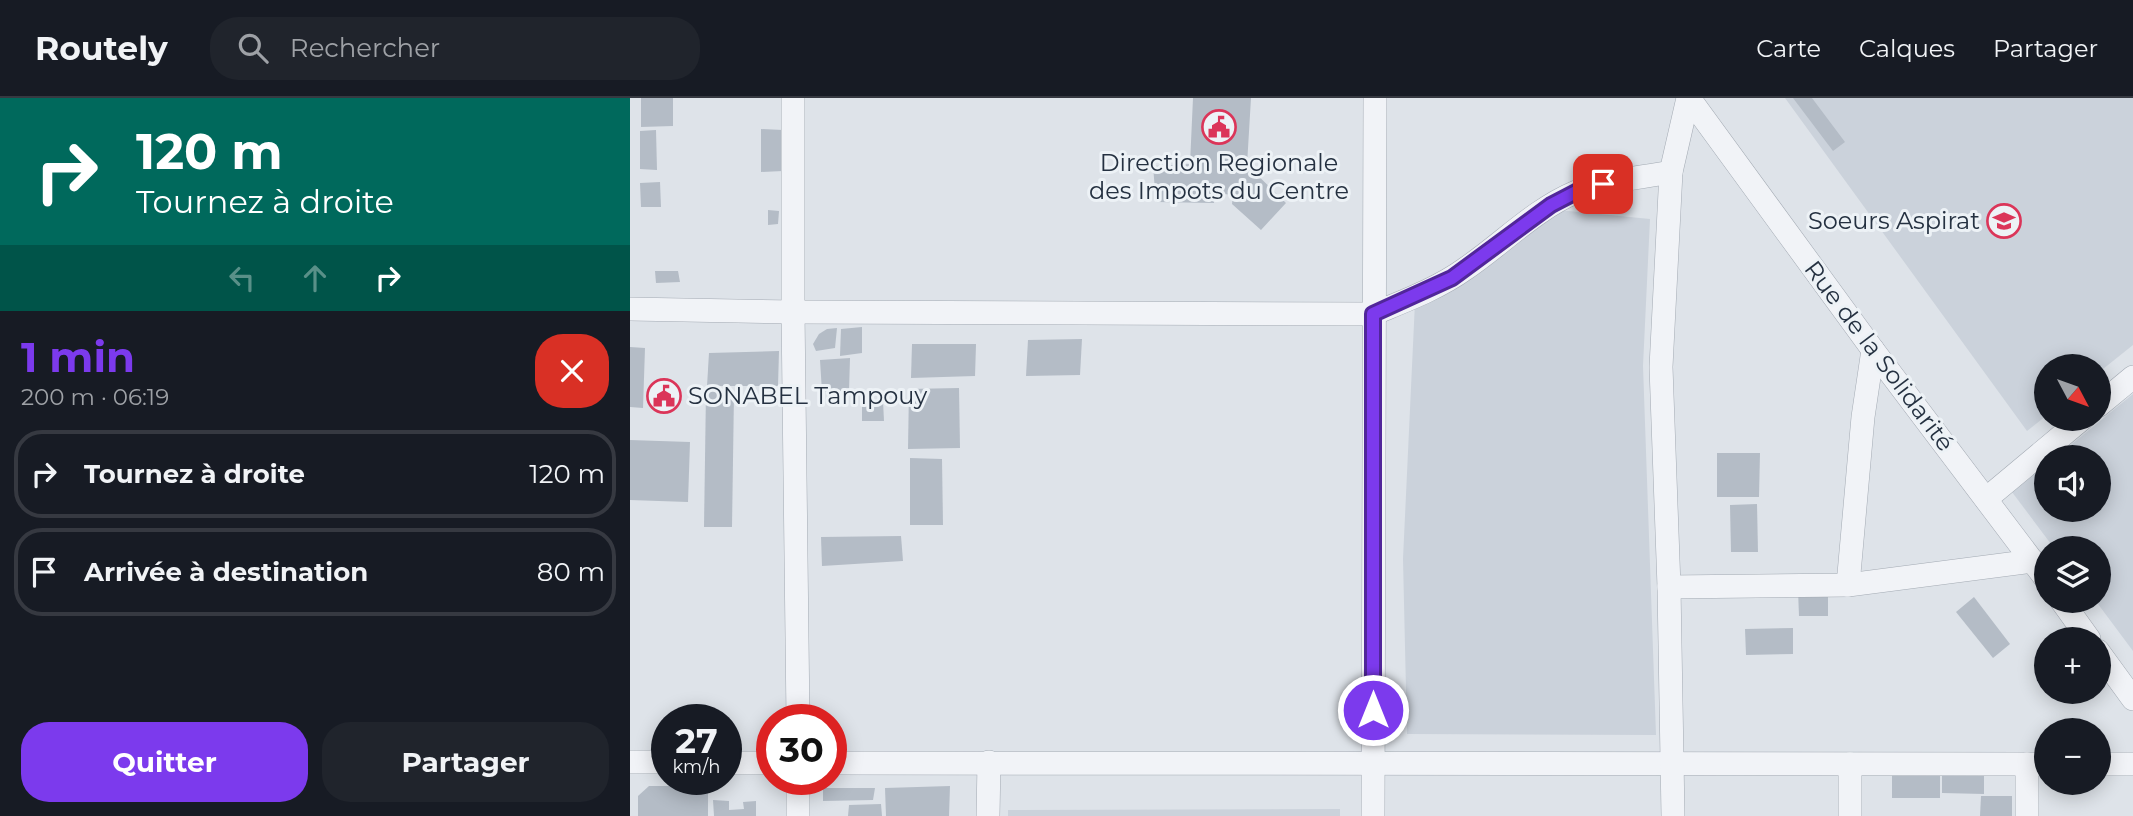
<!DOCTYPE html>
<html lang="fr">
<meta charset="utf-8">
<style>
body{margin:0;font-family:Montserrat,sans-serif;background:#20242c;color:#f1f3f6;height:100vh;display:flex;flex-direction:column;font-size:26px;white-space:nowrap}
*{box-sizing:border-box;margin:0}
p{font-size:23px;color:#9ea1a6}
.icon{flex:none;width:38px;height:38px;fill:none;stroke:currentColor;stroke-width:2;stroke-linecap:round;stroke-linejoin:round}
.map{position:relative;flex:1;overflow:hidden}
.panel{display:flex;flex-direction:column;background:#171b24;width:630px}
.panel>*{flex:none}
.guide{background:#00695c;color:#fff;overflow:hidden}
.needle{width:46px;rotate:131deg}
.controls{position:absolute;left:1404px;top:256px;display:grid;gap:14px}
.controls a{display:grid;place-items:center;width:77px;height:77px;border-radius:50%;background:#171b24;box-shadow:0 4px 18px #0003;font-size:35px}
.speed{position:absolute;left:21px;top:606px;display:flex;gap:14px;font-size:35px;font-weight:700;text-align:center}
.speed>*{display:grid;place-content:center;width:91px;height:91px;border-radius:50%;background:#171b24;box-shadow:0 4px 18px #0003;line-height:1}
.speed small{font-size:18px;font-weight:400}
.speed .limit{border:10px solid #d22;background:#fff;color:#111}
.pin{position:absolute;display:grid;place-items:center;width:60px;height:60px;color:#fff;margin:-30px;border-radius:14px;box-shadow:0 4px 10px #0006}
.me{position:absolute;width:77px;margin:-38px;rotate:0deg;stroke-linejoin:round;filter:drop-shadow(0 0 5px #0008)}
.turn{display:flex;align-items:center;gap:24px;height:147px;padding:0 21px;font-size:32px}
.turn .icon{width:91px;height:91px;stroke-width:2.5}
.turn b{display:block;font-size:49px;line-height:60px}
.lanes{display:flex;align-items:center;height:66px;padding:0 21px;background:#0003;justify-content:center;gap:35px;direction:ltr}
.lanes .off{opacity:.35}
.round{display:grid;place-items:center;flex:none;width:74px;height:74px;border-radius:28px;background:#20242c}
.summary{display:flex;align-items:center;justify-content:space-between;height:119px;padding:0 21px}
h1{font-size:42px;font-weight:700;line-height:52px;color:#7c3aed}
.cta{display:flex;gap:14px;margin-top:auto;padding:14px 21px}
.cta a{flex:1;height:80px;border-radius:28px;background:#7c3aed;color:#fff;font-size:28px;font-weight:700;line-height:80px;text-align:center}
.cta a+a{background:#20242c;color:#f1f3f6}
ul{padding:0;list-style:none}
li{display:flex;align-items:center;gap:21px;height:88px;margin:0 14px 10px;padding:0 7px;border:4px solid #363941;border-radius:28px}
li div{flex:1}
li b{display:block;font-size:26px}
li em{font-style:normal}
header{display:flex;align-items:center;gap:42px;box-sizing:border-box;height:98px;padding:0 35px;background:#171b24;border-bottom:2px solid #363941}
header strong{font-size:33px}
nav{display:flex;gap:38px;margin-inline-start:auto;font-size:24px}
.search{width:490px;height:63px;background:#20242c;display:flex;align-items:center;gap:18px;box-sizing:border-box;padding:0 24px;border-radius:28px;color:#9ea1a6;font-size:26px}
main{display:flex;flex:1;min-height:0}
.map>svg:first-child{display:block}
.built{fill:#cbd2db}
.building{fill:#b4bcc6}
.lines{fill:none;stroke-linecap:round;stroke-linejoin:round}
.minor-casing{stroke:#a3aab3;stroke-width:24}
.minor{stroke:#f1f3f7;stroke-width:23}
.route-casing{stroke:#51269a;stroke-width:18}
.route{stroke:#7c3aed;stroke-width:12}
.labels{text-anchor:middle;stroke-width:6;stroke-linejoin:round;paint-order:stroke}
.poi-label{font-size:24px;fill:#253141;stroke:#edf2f6}
.street-label{font-size:24px;fill:#253141;stroke:#edf2f6}
</style>
<header>
<strong>Routely</strong>
<div class="search"><svg class="icon" aria-label="search" viewBox="0 0 24 24"><circle cx="10" cy="10" r="6"/><path d="M15 15l6 6"/></svg>Rechercher</div>
<nav><a>Carte</a><a>Calques</a><a>Partager</a></nav>
</header>
<main>
<section class="panel">
<div class="guide">
<div class="turn"><svg class="icon" aria-label="right" viewBox="0 0 24 24"><path d="M7 20v-9h11M14 6l5 5-5 5"/></svg><div><b>120 m</b>Tournez à droite</div></div>
<div class="lanes"><svg class="icon off" aria-label="left" viewBox="0 0 24 24"><path d="M17 20v-9H6M10 6l-5 5 5 5"/></svg><svg class="icon off" aria-label="ahead" viewBox="0 0 24 24"><path d="M12 20V5M6 11l6-6 6 6"/></svg><svg class="icon" aria-label="right" viewBox="0 0 24 24"><path d="M7 20v-9h11M14 6l5 5-5 5"/></svg></div>
</div>
<div class="summary"><div><h1>1 min</h1><p>200 m · 06:19</p></div><a class="round" style="background:#d93025;color:#fff"><svg class="icon" aria-label="close" viewBox="0 0 24 24"><path d="M6 6l12 12M18 6L6 18"/></svg></a></div>
<ul>
<li><svg class="icon" aria-label="right" viewBox="0 0 24 24"><path d="M7 20v-9h11M14 6l5 5-5 5"/></svg><div><b>Tournez à droite</b></div><em>120 m</em></li>
<li><svg class="icon" aria-label="arrive" viewBox="0 0 24 24"><path d="M6 21V4h12l-3 4 3 4H6"/></svg><div><b>Arrivée à destination</b></div><em>80 m</em></li>
</ul>
<div class="cta"><a>Quitter</a><a>Partager</a></div>
</section>
<div class="map">
<svg width="1503" height="718" viewBox="0 0 1503 718">
<rect width="100%" height="100%" fill="#dee3e9"/>
<g class="built">
<path d="M1155,0h348v247l-35,28v-7h-52v50l-19,15z"/>
<path d="M908,110l112,11 -7,147 13,369 -249,-1 -4,-175 12,-257z"/>
<path d="M1503,296v257l-38,-51h3v-52h-44l-42,-56 34,-27v44h52v-52h-42z"/>
<path d="M710,711v7h-332v-6z"/>
</g>
<g class="building">
<path d="M11,0h32v28l-32,1z"/>
<path d="M563,0h58l-4,67 39,38 -25,27 -29,-26 1,-9 -18,-2 -1,10 -58,-1 -3,-36 37,-2z"/>
<path d="M1163,0h19l33,44 -12,9z"/>
<path d="M131,31l22,1v41l-22,1z"/>
<path d="M26,32l1,40 -17,-1v-38z"/>
<path d="M30,84l1,25h-20l-1,-24z"/>
<path d="M138,112l11,1 -1,13 -10,1z"/>
<path d="M25,173h23l2,11 -24,1z"/>
<path d="M232,229v26l-22,3 1,-27z"/>
<path d="M207,230l-2,20 -19,3 -3,-7 6,-10 8,-5z"/>
<path d="M452,241l-2,36 -54,1 2,-36z"/>
<path d="M282,246h64l-1,32 -64,2z"/>
<path d="M0,249l15,1 -2,60 -13,-1z"/>
<path d="M149,253l-1,35h-71l2,-33z"/>
<path d="M220,260l-1,33 -27,1 -2,-32z"/>
<path d="M329,290l1,60 -52,1 1,-60z"/>
<path d="M76,293l28,2 -2,134h-28z"/>
<path d="M232,301l21,2 1,20h-22z"/>
<path d="M0,342l60,2 -2,60 -58,-2z"/>
<path d="M1087,355h43l-1,44h-42z"/>
<path d="M280,360l32,1 1,66h-33z"/>
<path d="M1127,406l1,48h-27l-1,-47z"/>
<path d="M271,438l2,25 -81,5 -1,-29z"/>
<path d="M1198,491v27h-29l-1,-26z"/>
<path d="M1344,499l36,47 -17,14 -37,-46z"/>
<path d="M1163,530v26l-47,1 -1,-26z"/>
<path d="M1262,672l48,1v27h-48z"/>
<path d="M1312,672h42v24l-42,-1z"/>
<path d="M19,688h59v30h-70v-20z"/>
<path d="M320,688l-1,30h-63l-1,-28z"/>
<path d="M193,690h52l-2,12 -50,1z"/>
<path d="M1351,698h31v20h-32z"/>
<path d="M83,702l16,1v9l15,-1 -1,-7 13,-1v15h-42z"/>
<path d="M251,706l1,12h-34l1,-11z"/>
</g>
<g class="lines">
<g class="minor-casing">
<g id="minor">
<path d="M163,0v214l5,407"/>
<path d="M1059,0l184,252 173,229"/>
<path d="M0,211l163,3 580,2c31,-13 64,-25 92,-45 37,-25 70,-60 111,-77 30,-12 64,-14 95,-20"/>
<path d="M1468,308l35,-29"/>
<path d="M1356,401l97,-81"/>
<path d="M1218,487l15,-168 10,-67"/>
<path d="M1039,489l179,-2 185,-24"/>
<path d="M1431,502l28,39"/>
<path d="M1468,553l35,48"/>
<path d="M0,664h37"/>
<path d="M96,665h46"/>
<path d="M201,665l1215,1"/>
<path d="M1220,666v52"/>
<path d="M1468,666h35"/>
<path d="M168,718v-37"/>
<path d="M358,718l1,-54"/>
<path d="M743,718l2,-718"/>
<path d="M1043,718l-4,-229 -8,-220 10,-195 17,-74"/>
<path d="M1397,718v-52"/>
</g>
</g>
<use href="#minor" class="minor"/>
</g>
<g class="lines">
<g class="route-casing">
<path id="route" d="M743,612v-396l79,-36 99,-73 25,-13 27,-8"/>
</g>
<use href="#route" class="route"/>
</g>
<defs>
<g id="civic-ring" transform="scale(1.75)"><circle r="9.5" fill="#edf2f6" stroke="#db3559" stroke-width="1.5"/><path d="M-.6-6.5H3V-4.5H.6V-3L4-1V1h2V6H-6V1h2V-1L-.6-3ZM-1.2 2.5V6h2.4V2.5Z" fill="#db3559"/></g>
<g id="university-ring" transform="scale(1.75)"><circle r="9.5" fill="#edf2f6" stroke="#db3559" stroke-width="1.5"/><path d="M0-5L7-2L0 1L-7-2ZM-4 1L0 2.5L4 1V4Q0 6-4 4Z" fill="#db3559"/></g>
</defs>
<g fill-rule="evenodd">
<use href="#civic-ring" x="589" y="29"/>
<use href="#university-ring" x="1374" y="123"/>
<use href="#civic-ring" x="34" y="298"/>
</g>
<g class="labels">
<g class="poi-label">
<text x="589" y="73">Direction Regionale<tspan x="589" dy="28">des Impots du Centre</tspan></text>
<text x="1350" y="131" text-anchor="end">Soeurs Aspirat</text>
<text x="58" y="306" text-anchor="start">SONABEL Tampouy</text>
</g>
<g class="street-label">
<text transform="translate(1249 258) rotate(53)" y="8">Rue de la Solidarité</text>
</g>
</g>
</svg>
<div class="controls">
<a><svg class="needle" viewBox="-14 -14 28 28"><path d="M0-13l5 13h-10z" fill="#e53935"/><path d="M0 13l5-13h-10z" fill="#9ea1a6"/></svg></a>
<a><svg class="icon" aria-label="sound" viewBox="0 0 24 24"><path d="M4 9h4l5-4v14l-5-4H4zM17 9q2 3 0 6"/></svg></a>
<a><svg class="icon" aria-label="layers" viewBox="0 0 24 24"><path d="M12 4l9 5-9 5-9-5zM3 14l9 5 9-5"/></svg></a>
<a>+</a>
<a>−</a>
</div>
<div class="speed"><div>27<small>km/h</small></div><div class="limit">30</div></div>
<div class="pin" style="left:973px;top:86px;background:#d93025"><svg class="icon" aria-label="arrive" viewBox="0 0 24 24"><path d="M6 21V4h12l-3 4 3 4H6"/></svg></div>
<svg class="me" style="left:743px;top:612px" viewBox="-20 -20 40 40"><circle r="17" fill="#7c3aed" stroke="#fff" stroke-width="3"/><path d="M0-11L8 9 0 5-8 9z" fill="#fff"/></svg>
</div>
</main>
